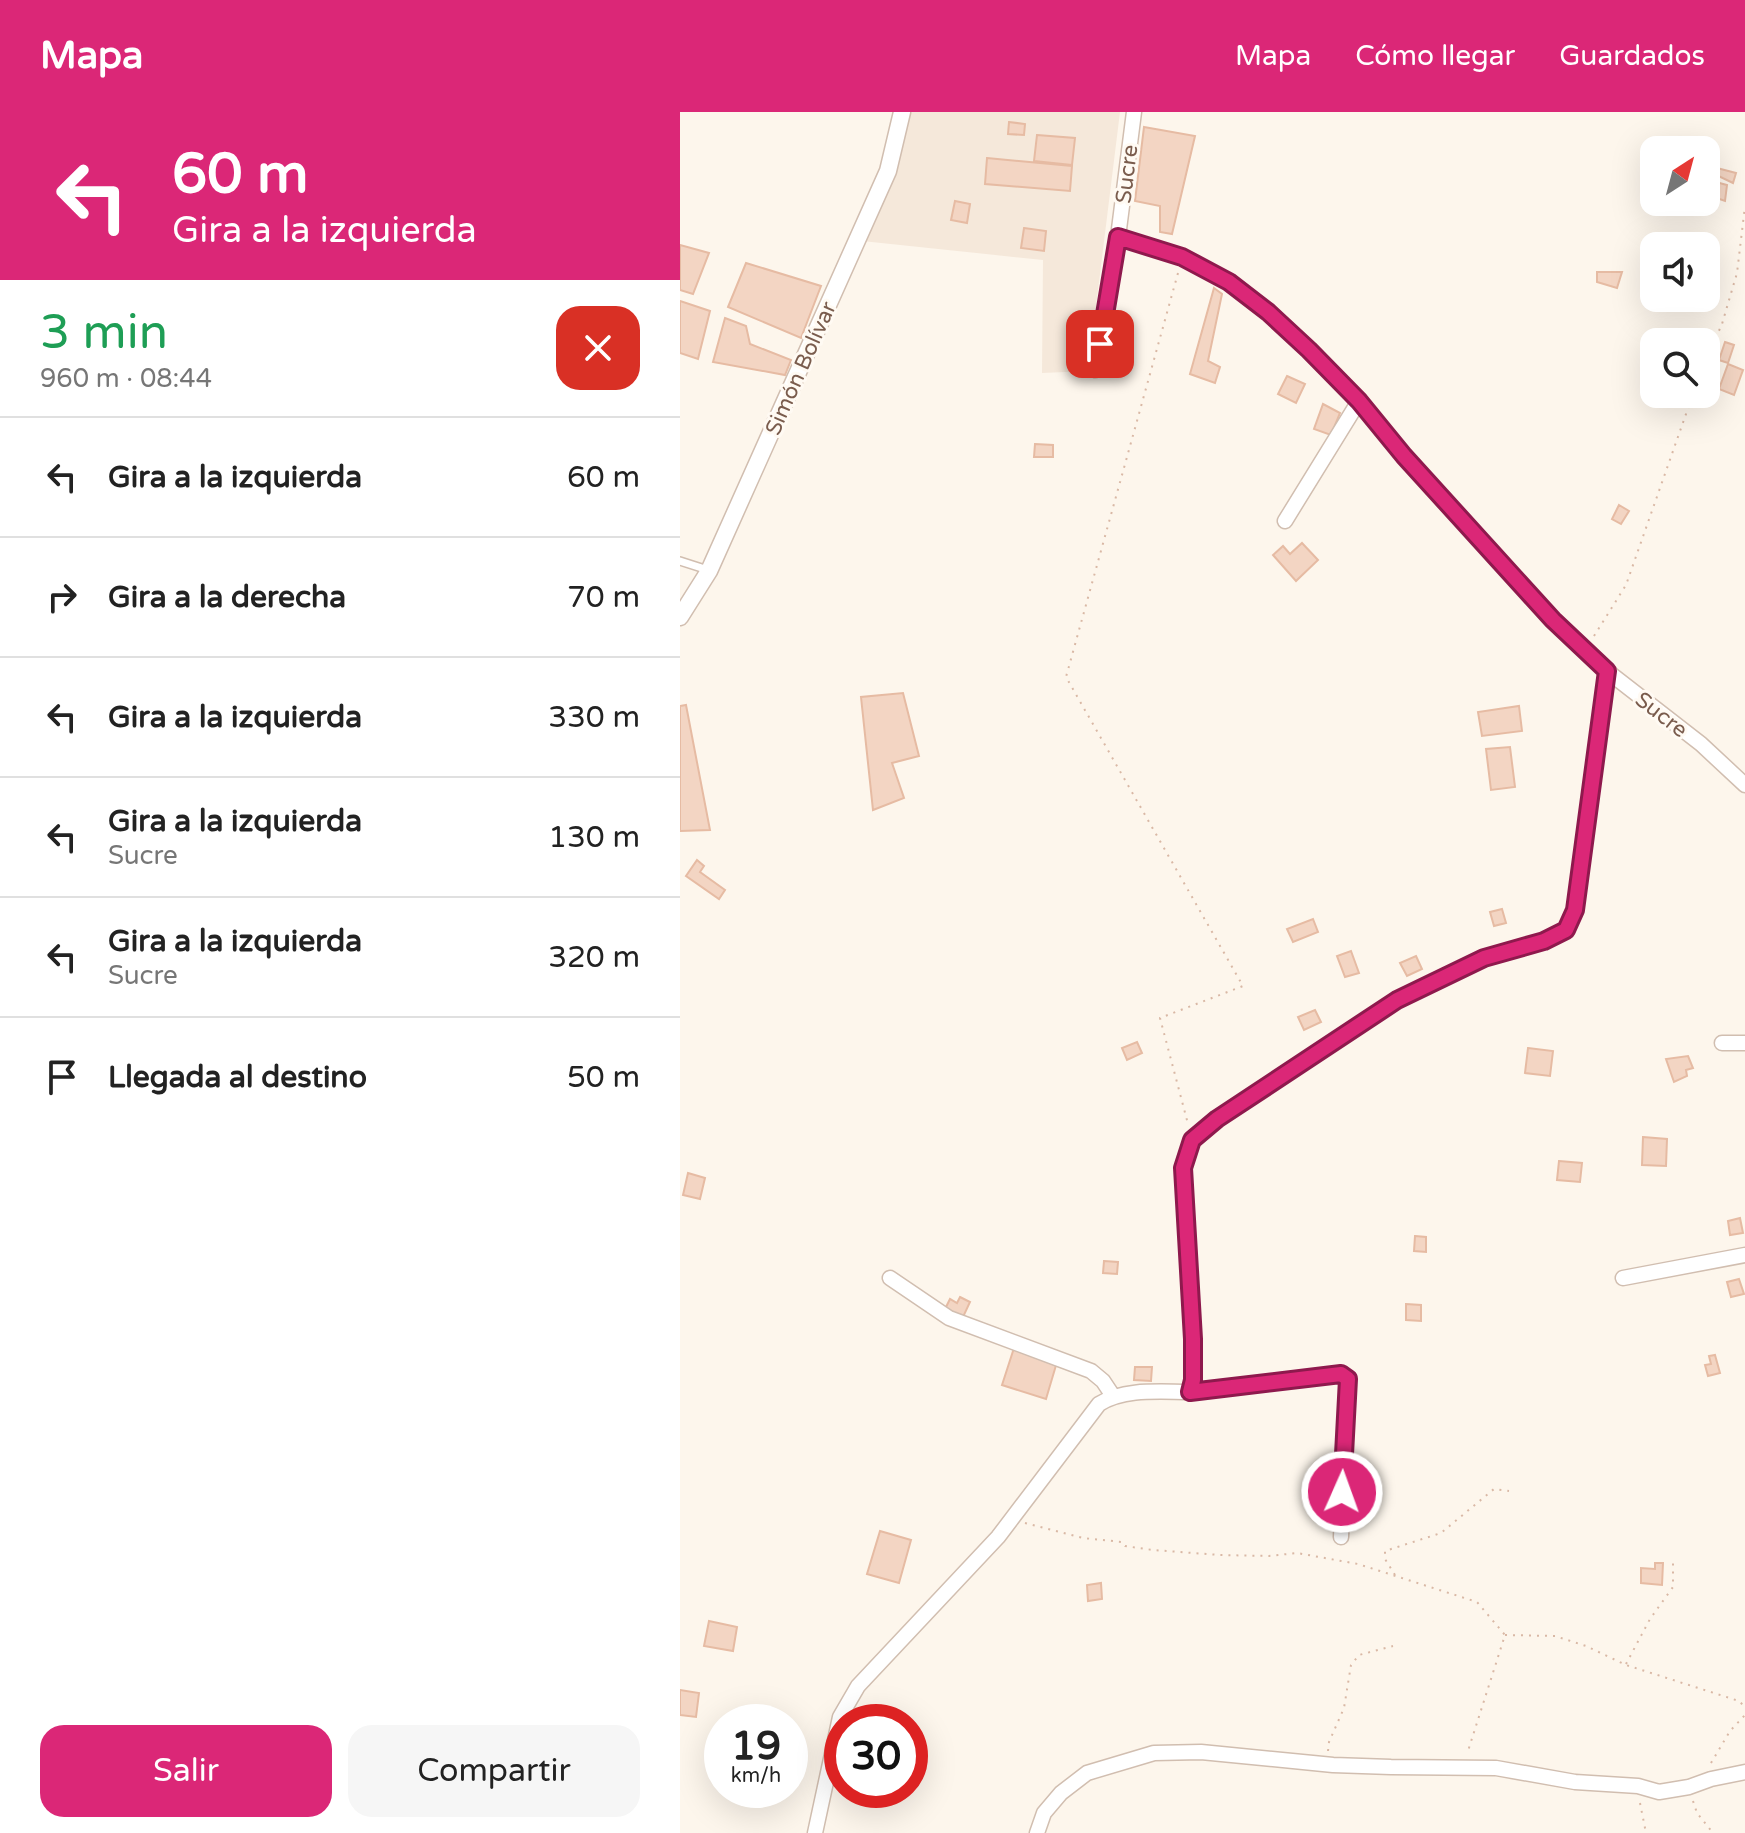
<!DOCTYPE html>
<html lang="es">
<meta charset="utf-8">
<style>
body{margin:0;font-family:"Varela Round",sans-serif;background:#f6f6f6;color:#222;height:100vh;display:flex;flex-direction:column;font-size:30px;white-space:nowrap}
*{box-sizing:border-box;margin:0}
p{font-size:26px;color:#767676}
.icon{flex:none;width:44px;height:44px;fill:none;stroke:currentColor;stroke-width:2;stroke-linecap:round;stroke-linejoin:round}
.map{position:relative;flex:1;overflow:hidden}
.drawer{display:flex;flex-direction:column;background:#fff;width:680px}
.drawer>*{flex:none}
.top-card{background:#db2777;color:#fff;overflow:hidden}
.needle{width:52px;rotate:36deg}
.fabs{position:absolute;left:960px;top:24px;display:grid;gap:16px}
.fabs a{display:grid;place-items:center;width:80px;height:80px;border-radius:16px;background:#fff;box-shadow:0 8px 32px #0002;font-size:40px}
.speed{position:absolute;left:24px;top:1592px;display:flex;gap:16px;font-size:40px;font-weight:700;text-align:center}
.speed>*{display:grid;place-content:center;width:104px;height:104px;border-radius:50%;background:#fff;box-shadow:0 8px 32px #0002;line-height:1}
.speed small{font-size:20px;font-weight:400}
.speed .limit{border:12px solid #d22;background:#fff;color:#111}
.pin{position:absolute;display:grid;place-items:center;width:68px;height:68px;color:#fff;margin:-34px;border-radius:16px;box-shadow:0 4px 12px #0006}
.me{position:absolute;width:88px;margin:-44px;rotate:2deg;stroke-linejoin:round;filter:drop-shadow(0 0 6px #0008)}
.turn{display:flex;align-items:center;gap:28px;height:168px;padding:0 40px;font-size:36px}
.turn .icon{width:104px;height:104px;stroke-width:2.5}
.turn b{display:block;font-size:56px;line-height:68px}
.round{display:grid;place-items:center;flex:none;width:84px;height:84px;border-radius:24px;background:#f6f6f6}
.summary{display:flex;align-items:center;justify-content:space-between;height:136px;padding:0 40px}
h1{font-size:48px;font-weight:600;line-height:60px;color:#1e9e55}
.primary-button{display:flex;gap:16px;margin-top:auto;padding:16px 40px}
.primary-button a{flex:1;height:92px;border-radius:24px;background:#db2777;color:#fff;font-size:32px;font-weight:600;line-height:92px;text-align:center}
.primary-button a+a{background:#f6f6f6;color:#222}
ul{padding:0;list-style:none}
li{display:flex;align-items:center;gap:24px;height:120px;padding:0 40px;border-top:2px solid #e0e0e0}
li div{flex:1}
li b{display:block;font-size:30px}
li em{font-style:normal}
header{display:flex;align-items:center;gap:48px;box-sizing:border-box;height:112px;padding:0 40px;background:#db2777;color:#fff}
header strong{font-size:38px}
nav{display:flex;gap:44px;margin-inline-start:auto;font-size:28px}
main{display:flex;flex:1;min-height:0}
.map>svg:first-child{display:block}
.residential{fill:#f5e8da}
.building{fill:#f3d5c3;stroke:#e6bba3;stroke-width:2}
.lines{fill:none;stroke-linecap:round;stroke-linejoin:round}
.service-casing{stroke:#d1beb0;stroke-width:10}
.minor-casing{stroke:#d1beb0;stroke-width:17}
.tertiary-casing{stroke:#d1beb0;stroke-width:19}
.path{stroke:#d9b8a5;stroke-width:2;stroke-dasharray:2 6;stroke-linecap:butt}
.service{stroke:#fff;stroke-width:7}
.minor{stroke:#fff;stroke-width:14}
.tertiary{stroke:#fff;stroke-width:16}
.route-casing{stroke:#8e194d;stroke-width:20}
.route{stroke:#db2777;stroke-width:14}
.labels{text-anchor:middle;stroke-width:6;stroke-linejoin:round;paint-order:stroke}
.street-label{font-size:22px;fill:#7a5c4d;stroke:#fffaf3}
</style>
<header>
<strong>Mapa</strong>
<nav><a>Mapa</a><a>Cómo llegar</a><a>Guardados</a></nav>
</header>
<main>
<section class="drawer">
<div class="top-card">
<div class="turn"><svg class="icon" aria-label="left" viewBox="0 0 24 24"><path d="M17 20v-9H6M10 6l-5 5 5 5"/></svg><div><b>60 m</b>Gira a la izquierda</div></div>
</div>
<div class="summary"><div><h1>3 min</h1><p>960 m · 08:44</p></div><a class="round" style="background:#d93025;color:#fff"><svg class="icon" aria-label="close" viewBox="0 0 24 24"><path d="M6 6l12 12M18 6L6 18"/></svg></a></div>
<ul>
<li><svg class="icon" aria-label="left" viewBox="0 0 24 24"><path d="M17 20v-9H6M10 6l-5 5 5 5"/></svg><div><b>Gira a la izquierda</b></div><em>60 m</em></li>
<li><svg class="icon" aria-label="right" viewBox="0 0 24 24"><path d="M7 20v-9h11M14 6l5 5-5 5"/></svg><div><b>Gira a la derecha</b></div><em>70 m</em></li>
<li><svg class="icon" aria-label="left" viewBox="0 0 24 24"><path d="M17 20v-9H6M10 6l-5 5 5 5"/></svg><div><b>Gira a la izquierda</b></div><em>330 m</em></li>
<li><svg class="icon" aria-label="left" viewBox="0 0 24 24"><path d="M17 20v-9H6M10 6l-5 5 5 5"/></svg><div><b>Gira a la izquierda</b><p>Sucre</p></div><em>130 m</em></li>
<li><svg class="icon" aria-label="left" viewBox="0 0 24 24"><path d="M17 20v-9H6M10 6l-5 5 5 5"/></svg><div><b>Gira a la izquierda</b><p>Sucre</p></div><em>320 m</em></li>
<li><svg class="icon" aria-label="arrive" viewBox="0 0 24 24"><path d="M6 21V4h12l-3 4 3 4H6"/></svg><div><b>Llegada al destino</b></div><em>50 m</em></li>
</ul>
<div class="primary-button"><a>Salir</a><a>Compartir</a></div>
</section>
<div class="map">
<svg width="1065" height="1721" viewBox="0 0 1065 1721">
<rect width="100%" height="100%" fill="#fdf6ec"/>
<path class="residential" d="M228,0h212l-32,259 -46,2 1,-113 -181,-19z"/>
<g class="building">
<path d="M329,10l16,2 -1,11 -16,-1z"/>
<path d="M464,15l51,9 -23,98 -12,-2v-26l-25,-5z"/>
<path d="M357,23l38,3 -3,27 -38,-4z"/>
<path d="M307,46l85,8 -2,25 -85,-7z"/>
<path d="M1033,55l23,6 -3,10 -21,-10z"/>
<path d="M1032,69l15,4 -2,16 -17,-6z"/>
<path d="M275,89l15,3 -3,19 -16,-3z"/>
<path d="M344,116l22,3 -2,20 -23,-3z"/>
<path d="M0,133l29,8 -16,41 -13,-4z"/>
<path d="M66,151l75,23 -20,52 -73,-31z"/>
<path d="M917,160h25l-5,16 -20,-6z"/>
<path d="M534,176l8,6 -14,67 12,6 -5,16 -25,-9z"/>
<path d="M0,189l30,10 -12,48 -18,-6z"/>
<path d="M45,206l21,8 4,18 41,16 -6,15 -72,-13z"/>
<path d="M1045,230l9,3 -6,18 -9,-3z"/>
<path d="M1048,252l15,6 -9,25 -15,-6z"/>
<path d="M607,264l18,8 -9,19 -18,-9z"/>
<path d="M643,292l17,9 -9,22 -17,-6z"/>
<path d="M355,332l18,1v12h-19z"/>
<path d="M939,393l10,6 -8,13 -9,-5z"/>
<path d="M622,431l16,17 -22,21 -23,-26 10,-9 7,8z"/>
<path d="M223,581l16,63 -27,7 12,35 -31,12 -12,-113z"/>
<path d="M6,593l24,125 -30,1v-125z"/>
<path d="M839,594l3,25 -40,5 -4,-24z"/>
<path d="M830,635l5,40 -24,3 -5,-41z"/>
<path d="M17,748l7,6 -4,6 25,18 -6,9 -33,-23z"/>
<path d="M822,797l4,14 -12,3 -4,-14z"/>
<path d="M633,807l5,13 -25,10 -6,-13z"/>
<path d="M671,839l8,22 -14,4 -8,-21z"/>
<path d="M736,844l6,13 -15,7 -7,-13z"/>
<path d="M635,898l6,12 -17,8 -6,-13z"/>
<path d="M457,930l5,11 -15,7 -5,-12z"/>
<path d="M848,936l25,3 -3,25 -25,-3z"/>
<path d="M1008,944l5,12 -7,2 1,6 -13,6 -8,-23z"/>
<path d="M963,1025l24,2 -1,27 -24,-1z"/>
<path d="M879,1049l23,2 -2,19 -23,-2z"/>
<path d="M8,1061l17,5 -5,21 -17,-4z"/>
<path d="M1060,1106l3,15 -13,2 -2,-14z"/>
<path d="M735,1124l11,1v15l-12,-1z"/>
<path d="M424,1149l14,1 -1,12 -14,-1z"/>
<path d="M1059,1167l5,15 -13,3 -4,-15z"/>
<path d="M280,1185l10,5 -7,15 -18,-8 5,-10 7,4z"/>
<path d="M726,1192l15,1v16l-15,-1z"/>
<path d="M334,1236l43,14 -11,37 -44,-14z"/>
<path d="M1035,1243l5,18 -12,3 -3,-11 6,-1 -2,-8z"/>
<path d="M455,1255h17l-1,14 -17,-1z"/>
<path d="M200,1419l31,9 -12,43 -32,-9z"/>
<path d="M975,1451h8l-1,22 -21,-2v-15l14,1z"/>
<path d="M421,1471l1,16 -14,2 -1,-16z"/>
<path d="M29,1509l28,6 -4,24 -29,-5z"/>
<path d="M0,1578l19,3 -3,24 -16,-2z"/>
</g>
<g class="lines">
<g class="service-casing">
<path id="service" d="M0,449l28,9"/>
</g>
<g class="minor-casing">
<g id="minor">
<path d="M438,125l64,20 47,25 39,30 41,38 50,51 45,55 149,164 54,51 94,73 44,41"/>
<path d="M415,258l23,-133 16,-125"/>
<path d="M605,409l74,-120"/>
<path d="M1042,931h23"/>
<path d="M210,1166l59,40 142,53 12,10 10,15"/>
<path d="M943,1166l122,-23"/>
<path d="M510,1280l151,-18 7,5 -7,158"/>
<path d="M135,1721l25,-116 18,-31 140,-149 101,-133c26,-16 61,-12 91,-12l3,-12v-41l-10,-171 9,-28 25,-21 180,-119 87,-42 60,-17 22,-11 9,-20 32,-239"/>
<path d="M357,1721l7,-20 17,-20 26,-20 67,-20 47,-1 132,13 58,2 105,1 79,14 63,4 21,6 30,-5 22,-8 34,-7"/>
</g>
</g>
<g class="tertiary-casing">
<path id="tertiary" d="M0,505l29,-46 179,-400 14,-59"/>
</g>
<g class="path">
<path d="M498,161l-112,404 177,309 -83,32 28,106"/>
<path d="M1026,248l16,-36 15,-51 8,-67"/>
<path d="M914,524l32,-51 67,-191"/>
<path d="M345,1411l58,15 39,4 3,4 28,4 67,5 49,1 28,-3 61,11 119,38 28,33 -37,116"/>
<path d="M715,1463l-10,-16v-8l56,-18 53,-44 15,2"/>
<path d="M825,1523l50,1 31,10 40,19 113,36 6,6"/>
<path d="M946,1552l24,-45 23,-32v-28"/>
<path d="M648,1639l1,-9 15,-34 7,-43 8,-10 34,-9"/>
<path d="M1031,1651l19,-32 15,-16"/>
<path d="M1013,1689l4,12 16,20"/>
<path d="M960,1691l6,30"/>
</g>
<use href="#service" class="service"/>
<use href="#minor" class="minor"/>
<use href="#tertiary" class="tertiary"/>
</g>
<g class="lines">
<g class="route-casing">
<path id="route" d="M420,232l18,-107 64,20 47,25 39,30 41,38 50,51 45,55 149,164 54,51 -32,239 -9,20 -22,11 -60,17 -87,42 -180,119 -25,21 -9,28 10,171v41l-3,12 151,-18 7,5 -6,113"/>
</g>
<use href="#route" class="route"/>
</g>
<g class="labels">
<g class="street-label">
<text transform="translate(446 62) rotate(-83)" y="8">Sucre</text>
<text transform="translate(120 256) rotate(-66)" y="8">Simón Bolívar</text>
<text transform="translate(982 602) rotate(38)" y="8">Sucre</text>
</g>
</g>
</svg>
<div class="fabs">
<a><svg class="needle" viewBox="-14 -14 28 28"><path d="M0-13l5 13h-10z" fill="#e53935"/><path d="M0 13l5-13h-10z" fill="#767676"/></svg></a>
<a><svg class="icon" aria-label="sound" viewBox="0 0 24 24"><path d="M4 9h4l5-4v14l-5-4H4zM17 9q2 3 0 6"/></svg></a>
<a><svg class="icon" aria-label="search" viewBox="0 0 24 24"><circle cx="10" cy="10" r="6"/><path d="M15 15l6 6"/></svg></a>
</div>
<div class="speed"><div>19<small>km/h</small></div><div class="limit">30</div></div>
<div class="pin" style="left:420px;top:232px;background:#d93025"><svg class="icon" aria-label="arrive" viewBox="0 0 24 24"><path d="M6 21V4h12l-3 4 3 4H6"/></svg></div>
<svg class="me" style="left:662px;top:1380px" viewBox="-20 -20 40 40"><circle r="17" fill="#db2777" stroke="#fff" stroke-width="3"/><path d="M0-11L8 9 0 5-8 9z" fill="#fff"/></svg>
</div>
</main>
